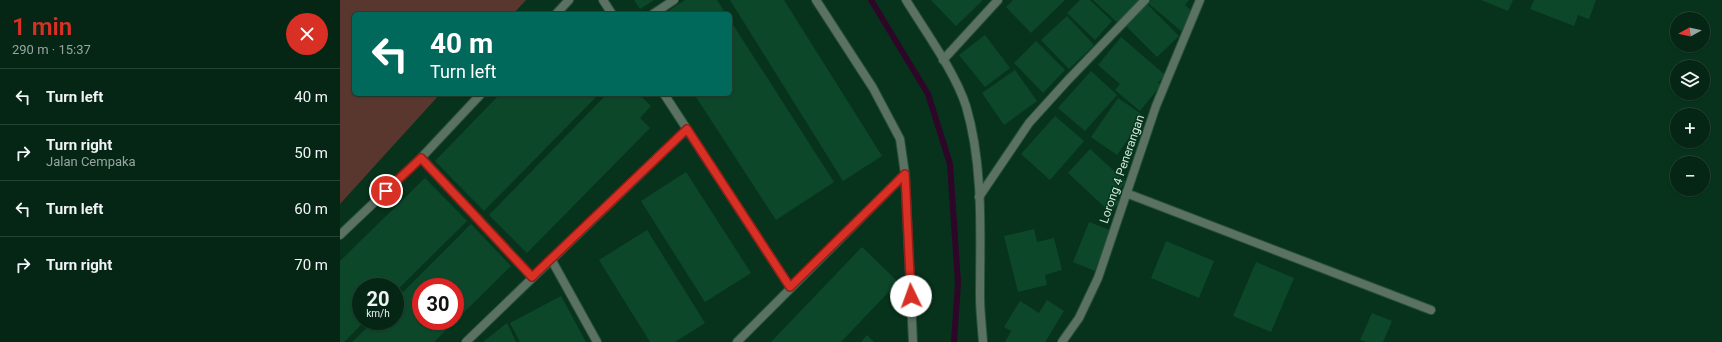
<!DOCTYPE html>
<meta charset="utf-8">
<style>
body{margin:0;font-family:Roboto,sans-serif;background:#0e2e1e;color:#f1f3f6;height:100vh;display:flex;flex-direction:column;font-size:15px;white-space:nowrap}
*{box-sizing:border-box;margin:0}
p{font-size:13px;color:#97a5a0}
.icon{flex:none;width:22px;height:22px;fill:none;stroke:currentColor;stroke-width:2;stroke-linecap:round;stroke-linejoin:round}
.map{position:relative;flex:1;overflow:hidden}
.panel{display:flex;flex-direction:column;background:#052615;width:340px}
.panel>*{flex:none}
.banner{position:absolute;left:12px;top:12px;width:380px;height:84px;border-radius:6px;box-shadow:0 1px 3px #0004,0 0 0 1px #264334;background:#00695c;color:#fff;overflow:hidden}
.needle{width:26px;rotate:262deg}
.tools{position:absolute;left:1330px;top:12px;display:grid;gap:8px}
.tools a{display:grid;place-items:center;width:40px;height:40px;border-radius:50%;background:#052615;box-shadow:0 1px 3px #0004,0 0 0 1px #264334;font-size:20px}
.speed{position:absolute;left:12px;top:278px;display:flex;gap:8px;font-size:20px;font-weight:700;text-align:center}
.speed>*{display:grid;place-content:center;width:52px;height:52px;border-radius:50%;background:#052615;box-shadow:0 1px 3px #0004,0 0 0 1px #264334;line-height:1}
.speed small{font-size:10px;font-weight:400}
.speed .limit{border:6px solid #d22;background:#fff;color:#111}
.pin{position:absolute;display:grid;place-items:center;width:34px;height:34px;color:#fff;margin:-17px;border:2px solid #fff;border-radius:50%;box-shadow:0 1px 4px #0007}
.me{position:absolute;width:44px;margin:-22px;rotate:357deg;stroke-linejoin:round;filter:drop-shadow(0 0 3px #0008)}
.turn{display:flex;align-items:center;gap:14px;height:84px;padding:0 12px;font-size:18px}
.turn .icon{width:52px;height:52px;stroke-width:2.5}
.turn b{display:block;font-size:28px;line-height:34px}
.round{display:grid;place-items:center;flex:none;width:42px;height:42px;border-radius:21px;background:#0e2e1e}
.overview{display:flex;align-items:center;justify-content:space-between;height:68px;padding:0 12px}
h1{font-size:24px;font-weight:600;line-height:30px;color:#d93025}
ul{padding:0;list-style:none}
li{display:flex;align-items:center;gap:12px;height:56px;padding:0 12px;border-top:1px solid #264334}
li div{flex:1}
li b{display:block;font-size:15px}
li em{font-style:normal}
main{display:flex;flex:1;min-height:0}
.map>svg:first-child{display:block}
.green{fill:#5a372e}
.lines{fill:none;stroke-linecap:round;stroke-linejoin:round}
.stream{stroke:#2e0628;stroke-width:6}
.building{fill:#0d4729;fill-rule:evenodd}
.service-casing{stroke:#27503a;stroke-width:10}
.minor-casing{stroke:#27503a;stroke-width:10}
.tertiary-casing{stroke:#27503a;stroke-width:10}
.service{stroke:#5b7162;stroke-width:8}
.minor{stroke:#5b7162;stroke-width:8}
.tertiary{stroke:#5b7162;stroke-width:8}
.route-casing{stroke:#8d1f18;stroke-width:10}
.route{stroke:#d93025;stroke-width:7}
.labels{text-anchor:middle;stroke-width:3;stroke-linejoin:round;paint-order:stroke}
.street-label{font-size:12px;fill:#cde8d5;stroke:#07331c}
</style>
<main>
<section class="panel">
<div class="overview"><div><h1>1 min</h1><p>290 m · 15:37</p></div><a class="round" style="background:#d93025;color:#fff"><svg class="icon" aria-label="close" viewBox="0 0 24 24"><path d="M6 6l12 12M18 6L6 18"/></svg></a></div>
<ul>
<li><svg class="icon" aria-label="left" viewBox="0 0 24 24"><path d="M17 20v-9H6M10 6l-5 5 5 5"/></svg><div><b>Turn left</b></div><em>40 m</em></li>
<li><svg class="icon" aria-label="right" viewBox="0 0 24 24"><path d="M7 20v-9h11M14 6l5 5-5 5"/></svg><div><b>Turn right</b><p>Jalan Cempaka</p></div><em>50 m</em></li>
<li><svg class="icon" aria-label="left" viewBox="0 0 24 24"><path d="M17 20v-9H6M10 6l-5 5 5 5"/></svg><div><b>Turn left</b></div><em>60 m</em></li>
<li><svg class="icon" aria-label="right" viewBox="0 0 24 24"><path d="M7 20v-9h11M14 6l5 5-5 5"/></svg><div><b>Turn right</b></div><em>70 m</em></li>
</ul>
</section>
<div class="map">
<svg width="1382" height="342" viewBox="0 0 1382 342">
<rect width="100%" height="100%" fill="#07331c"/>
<path class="green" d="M0,0h186l-13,14h-159v80h86l-100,110z"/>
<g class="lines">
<path class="stream" d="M531,0l57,94 22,70 8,119 -4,59"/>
</g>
<g class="building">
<path d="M294,0h20l-14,9z"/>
<path d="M345,0h32l9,14h-62z"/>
<path d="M390,0h54l98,156 -39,25z"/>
<path d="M591,0h52l-27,26z"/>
<path d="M673,0h52l-34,33 -25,-26z"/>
<path d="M740,0h10l22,21 -17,19 -28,-27z"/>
<path d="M753,0h54l-25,27z"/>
<path d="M811,0h38l-4,5 10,9 -14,17 -33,-28z"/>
<path d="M1141,0h32l-5,11z"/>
<path d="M1194,0h62l-7,19 -11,-4 -4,11 -44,-17z"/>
<path d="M807,4l32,32 -22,21 -31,-31z"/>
<path d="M727,16l27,29 -25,24 -28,-29z"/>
<path d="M390,20l104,162 -58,38 -82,-126h36z"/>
<path d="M645,35l25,33 -25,19 -26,-32z"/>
<path d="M781,37l44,38 -7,8 3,2 -21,26 -25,-21 5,-6 -22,-19z"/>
<path d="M696,41l29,29 -22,23 -29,-30z"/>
<path d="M675,70l22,31 -33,24 -22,-32z"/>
<path d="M751,71l26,24 -32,36 -27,-23z"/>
<path d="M160,94h99l-115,117 -49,-50z"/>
<path d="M267,94h32l12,12 -11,12 10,10 -123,125 -38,-38z"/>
<path d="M778,98l26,18 -27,39 -26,-18z"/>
<path d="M715,116l29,25 -34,39 -29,-26z"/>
<path d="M750,149l36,33 -13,14 7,6 -10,10 -42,-39z"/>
<path d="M346,172l65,101 -46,29 -64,-101z"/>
<path d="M85,178l42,43 -72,71v-5h-34v34h4l-21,21h-4v-81z"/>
<path d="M749,222l21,8 -15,41 -22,-9z"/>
<path d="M131,224l40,42 -68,67 -9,9h-82l22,-21h21v-21zM81,287h34v34h-34z"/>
<path d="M694,229l3,13 17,-4 8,32 -17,5 2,10 -29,7 -14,-56z"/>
<path d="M307,230l58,93 -30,19h-25l-51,-82z"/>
<path d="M826,241l48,20 -15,37 -48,-20z"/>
<path d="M522,247l36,35 -57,60h-70z"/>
<path d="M916,262l38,16 -23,54 -38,-16z"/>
<path d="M221,296l25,46h-66l-10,-19z"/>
<path d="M707,300l17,11 -19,31h-40l6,-11 -7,-4 16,-26 19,12z"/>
<path d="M1032,313l20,8 -9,21h-16l-7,-2z"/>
<path d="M167,323l9,19h-33z"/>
<path d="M527,335l7,7h-13z"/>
</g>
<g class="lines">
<g class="service-casing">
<g id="service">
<path d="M313,14l21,-14"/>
<path d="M81,158l111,119"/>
</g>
</g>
<g class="minor-casing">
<g id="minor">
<path d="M263,0l9,14"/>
<path d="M476,0l57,88 27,51 5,35 8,168"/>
<path d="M216,14l13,-14"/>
<path d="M603,60l55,-60"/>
<path d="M324,94l126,193"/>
<path d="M786,193l305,117"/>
<path d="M639,197l50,-74 39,-43 77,-80"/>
<path d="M0,235l81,-77 60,-64"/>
<path d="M211,259l46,83"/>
<path d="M126,342l221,-213"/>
<path d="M397,342l168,-168"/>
</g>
</g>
<g class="tertiary-casing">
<g id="tertiary">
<path d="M566,0c19,31 49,72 60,106 18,61 14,128 14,190 0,16 2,31 3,46"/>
<path d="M722,342l17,-24 19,-40 58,-172 44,-106"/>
</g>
</g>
<use href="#service" class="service"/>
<use href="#minor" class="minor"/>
<use href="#tertiary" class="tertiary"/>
</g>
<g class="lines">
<g class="route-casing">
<path id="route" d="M46,191l35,-33 111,119 155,-148 103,158 115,-113 6,122"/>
</g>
<use href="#route" class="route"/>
</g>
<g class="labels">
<g class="street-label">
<text transform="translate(782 169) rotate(-71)" y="4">Lorong 4 Penerangan</text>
</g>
</g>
</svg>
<div class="tools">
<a><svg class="needle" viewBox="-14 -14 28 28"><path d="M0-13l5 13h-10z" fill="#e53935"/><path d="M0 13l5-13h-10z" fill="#97a5a0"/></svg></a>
<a><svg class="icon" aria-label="layers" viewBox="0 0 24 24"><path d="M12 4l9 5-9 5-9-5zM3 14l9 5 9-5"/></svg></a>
<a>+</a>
<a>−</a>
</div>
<div class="speed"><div>20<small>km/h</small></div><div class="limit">30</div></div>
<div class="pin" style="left:46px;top:191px;background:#d93025"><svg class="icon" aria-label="arrive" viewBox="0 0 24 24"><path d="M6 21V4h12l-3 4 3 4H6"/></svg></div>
<svg class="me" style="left:571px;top:296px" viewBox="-20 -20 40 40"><circle r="19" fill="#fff"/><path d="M0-13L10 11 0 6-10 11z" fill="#d93025"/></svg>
<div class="banner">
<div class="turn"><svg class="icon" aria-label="left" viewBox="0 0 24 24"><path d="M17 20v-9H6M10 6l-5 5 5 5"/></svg><div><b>40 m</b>Turn left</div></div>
</div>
</div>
</main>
